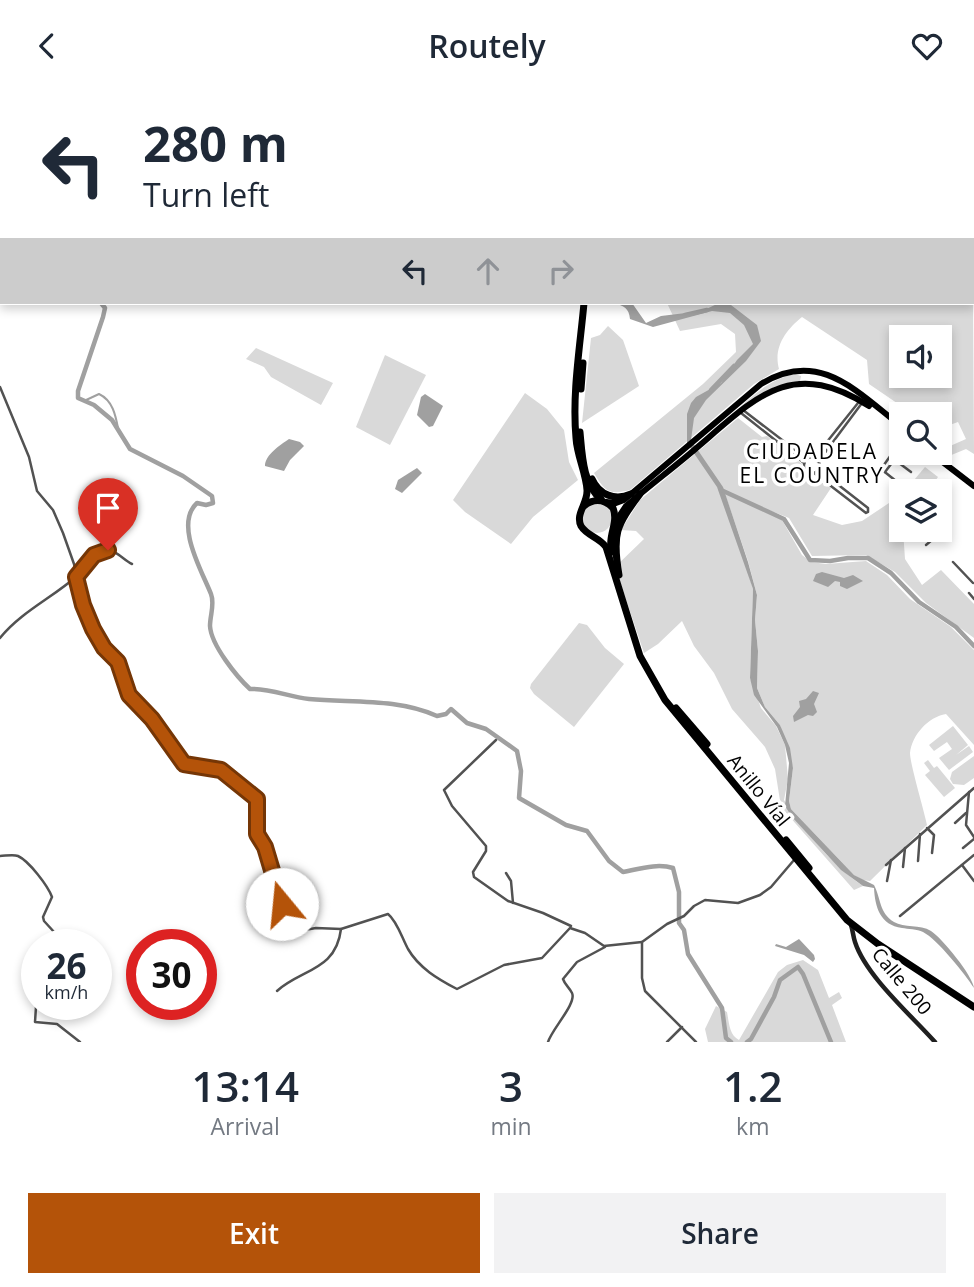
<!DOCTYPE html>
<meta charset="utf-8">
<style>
body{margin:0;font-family:"Open Sans",sans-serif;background:#f2f2f3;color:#1f2937;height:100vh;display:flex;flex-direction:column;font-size:26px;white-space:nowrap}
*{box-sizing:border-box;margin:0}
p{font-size:23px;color:#747a83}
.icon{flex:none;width:38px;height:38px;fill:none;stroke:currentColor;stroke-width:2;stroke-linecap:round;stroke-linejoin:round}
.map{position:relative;height:951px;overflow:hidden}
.drawer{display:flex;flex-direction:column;background:#fff;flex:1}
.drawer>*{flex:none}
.hud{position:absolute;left:0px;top:0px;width:975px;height:214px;box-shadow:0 4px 10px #0003;background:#fff;color:#1f2937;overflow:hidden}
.controls{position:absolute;left:889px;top:234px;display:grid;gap:14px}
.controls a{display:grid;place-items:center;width:63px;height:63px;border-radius:0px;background:#fff;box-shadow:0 4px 10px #0003;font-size:35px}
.speed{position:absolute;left:21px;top:838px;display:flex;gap:14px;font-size:35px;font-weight:700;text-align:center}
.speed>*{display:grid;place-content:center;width:91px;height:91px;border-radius:50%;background:#fff;box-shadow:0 4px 10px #0003;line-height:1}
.speed small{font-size:18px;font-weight:400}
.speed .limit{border:10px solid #d22;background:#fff;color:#111}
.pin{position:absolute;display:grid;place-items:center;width:60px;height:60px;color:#fff;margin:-72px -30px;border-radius:50% 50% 50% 0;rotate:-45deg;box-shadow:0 0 7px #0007}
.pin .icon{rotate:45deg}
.me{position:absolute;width:77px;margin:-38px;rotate:343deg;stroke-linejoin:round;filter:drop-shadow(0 0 5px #0008)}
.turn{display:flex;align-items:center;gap:24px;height:147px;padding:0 28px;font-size:32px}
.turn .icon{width:91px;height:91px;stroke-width:2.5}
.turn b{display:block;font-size:49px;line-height:60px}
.lanes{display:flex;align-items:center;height:66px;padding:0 28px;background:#0003;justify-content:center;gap:35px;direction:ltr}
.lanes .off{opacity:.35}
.eta{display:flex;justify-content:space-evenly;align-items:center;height:119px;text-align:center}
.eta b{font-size:42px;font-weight:600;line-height:49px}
.button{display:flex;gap:14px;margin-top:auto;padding:14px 28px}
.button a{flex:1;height:80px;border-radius:0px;background:#b45309;color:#fff;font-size:28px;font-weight:600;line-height:80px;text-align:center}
.button a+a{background:#f2f2f3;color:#1f2937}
header{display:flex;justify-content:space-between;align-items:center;height:91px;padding:0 28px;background:#fff;font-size:32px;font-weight:600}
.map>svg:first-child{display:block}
.green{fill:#d9d9d9;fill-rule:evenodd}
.water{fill:#a0a0a0}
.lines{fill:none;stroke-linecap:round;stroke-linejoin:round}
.stream{stroke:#a0a0a0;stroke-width:2}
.river{stroke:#a0a0a0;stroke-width:4.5}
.minor{stroke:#525252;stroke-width:2.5}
.secondary{stroke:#1f1f1f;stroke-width:4.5}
.primary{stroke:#000;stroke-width:6}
.trunk{stroke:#000;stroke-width:7}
.route-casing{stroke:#753606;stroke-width:18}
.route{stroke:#b45309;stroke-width:12}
.labels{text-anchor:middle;stroke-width:7;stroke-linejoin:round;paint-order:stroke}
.street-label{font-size:19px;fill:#000;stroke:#fff}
.neighbourhood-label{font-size:21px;letter-spacing:2px;fill:#000;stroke:#fff}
</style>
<header><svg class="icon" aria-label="back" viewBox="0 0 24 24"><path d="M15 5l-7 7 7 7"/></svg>Routely<svg class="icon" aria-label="heart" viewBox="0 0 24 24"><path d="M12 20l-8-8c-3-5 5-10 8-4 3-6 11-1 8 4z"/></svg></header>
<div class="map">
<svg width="974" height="951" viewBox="0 0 974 951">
<rect width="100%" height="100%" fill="#fff"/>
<g class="green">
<path d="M973,199l1,164 -8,-5 -17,7 -8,-6 25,-11 -8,-17 -17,6 -1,-13h-17l-9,-7 -4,4 -41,-28 -2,-24 -65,-43c-16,13 -29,30 -23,52l-25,15 -124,106c-21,5 -25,2 -36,-17l109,-89 33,-32 -1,-18 -14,-10 -41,7 -13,-28h306zM901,247h39v38h-39z"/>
<path d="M608,235l15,14 16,46 -57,37 9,-85 9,-3z"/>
<path d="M256,257l77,35 -12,22 -50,-28 -7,-10 -18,-8z"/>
<path d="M385,264l41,20 -36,70 -34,-18z"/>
<path d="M795,283l6,2 -1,5 -26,6 -38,24c18,-17 35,-32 59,-37z"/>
<path d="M525,302l22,16 17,21 5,32 9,18 -45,37 -22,27 -46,-32 -12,-12z"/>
<path d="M738,327l24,19 5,-1 35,28 -1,4c7,8 21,14 30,20l-18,27 29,10 20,-4 39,-26v35h2l2,29 17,26 19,-15 33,34v34l-48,-35 -31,-31 -29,-17 -54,1 -23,-38 -43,-17 36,19 20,35 9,7 15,2 40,-3 21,14 23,24 41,28 23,23v95l-28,-31c-18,3 -34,21 -36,39 0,11 14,57 17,72l-57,56 -7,-1 -9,-5 -63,-66 -2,-8 4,-33 -13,-43 -15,-18 -8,-19 1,-37 -3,-31 2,-25 -9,-34 -24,-70 -7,-5 23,60 13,43 -3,89 11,30 15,18 9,19 3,34 -4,21c22,31 46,64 79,86l-9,4 -73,-83 -6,-38 -10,-22 -33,-38 -18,-36 -20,-27 -12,-25 -24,23 -14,9 -29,-86 29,-28 -8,-8 -15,-1 19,-30z"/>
<path d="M925,376l13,10 -11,15h-23z"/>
<circle cx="597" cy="427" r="15"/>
<path d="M579,532l8,2 18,23 19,16 -50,63 -40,-33 -4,-6 1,-4z"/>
<path d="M953,635l15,19 -12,10 13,-9 4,6 -24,18 -10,-12 13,-9 -5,-7 -13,9 -5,-6z"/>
<path d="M974,665v22l-10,7 -11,-1 -3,-5 2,-7z"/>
<path d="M928,669l6,8 3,-2 18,22 -11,9 -19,-22 5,-4 -6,-8z"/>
<path d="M803,869l15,10 11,28 10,-6 3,6 -10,7 14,37h-138l-3,-13 11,-23 11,6c2,10 2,23 12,28l39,-68 9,-7z"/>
</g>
<g class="water">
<path d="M614,212h18l14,20 15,-7 41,-5 15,-7 14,1 26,20 4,16 -15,20 -40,39 -12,18 -3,22 32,47 25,75 9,33 -2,25 3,31 -1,37 8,19 15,18 10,23 3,20 -4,33 2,8 63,66 20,10c7,13 5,28 20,37 10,6 26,2 37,9 11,7 42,45 43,57 -9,-14 -37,-49 -51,-56 -6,-3 -15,-3 -21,-4 -22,-3 -27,-21 -28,-40l-11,-2 -22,-16 -49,-53 -7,-11 4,-43 -4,-18 -8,-18 -23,-32 -4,-17 3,-89 -36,-102 -30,-44v-29l4,-11 5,-6 25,-14 16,-23 16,-16 -9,-19 -14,-12 -18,-2 -59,16 -23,-8c-1,-11 -6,-13 -16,-16z"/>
<path d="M425,303l18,12 -10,20 -4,1 -12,-12 4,-18z"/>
<path d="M289,348l11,3 4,4 -14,14 -6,11 -19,-5c0,-11 15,-21 24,-27z"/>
<path d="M417,377l5,5 -20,20 -7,-4 3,-9z"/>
<path d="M822,481l22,6 9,-3 10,6 -16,8 -7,-3v-4l-5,-1 -7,6 -15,-6 3,-7z"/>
<path d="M813,600l6,2 -5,11 3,8 -4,4 -5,-1 -14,7 -1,-6 7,-9 -1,-6 7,-2z"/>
<path d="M799,848l15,16 1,4 -2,3 -9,-7 -29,-9 1,-2 10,3z"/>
</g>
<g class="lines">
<g class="stream">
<path d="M973,71l1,-1"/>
<path d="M84,310l15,-7c15,7 17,24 20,39"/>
</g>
<g class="river">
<path d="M101,212l4,5 -2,9 -25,74v7l16,7 18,15 18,29 53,27 29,20 1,7 -7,2 -9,-2c-23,21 5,68 14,91 4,10 -1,21 -1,32 1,19 27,51 40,63 20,-1 39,8 59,10 43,4 88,-1 128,17l9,-2 5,-5 16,14 19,6 31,22 4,20 -2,27 47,27 21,6 22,30 14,11c16,-3 34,-9 50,-4l6,24v31l5,7 4,24 34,54 4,30 5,4"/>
<path d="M685,224l22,-5"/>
<path d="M711,299l23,-24"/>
<path d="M721,399l63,29 26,41 20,1 18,-3h20l23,15 28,29 37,25 18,19"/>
<path d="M747,951l4,-3 23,-42 6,-17 18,-13 5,7 28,68"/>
</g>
<g class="minor">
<path d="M97,2l1,-2"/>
<path d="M973,3l1,-1"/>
<path d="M973,43h1"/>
<path d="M973,118l1,-1"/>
<path d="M0,159l2,-1"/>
<path d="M973,161h1"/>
<path d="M973,172l1,-3"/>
<path d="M973,185h1"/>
<path d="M0,296l29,70 8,34 16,19 10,23 11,31 9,42 10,23 11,19 14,14 11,33 23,24 32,44 37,7 36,29v35l8,13 20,67 8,18 23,-4 25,1 47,-15c9,7 14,24 20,35 11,19 30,30 49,40l47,-24 38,-7 28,-30 15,5 19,13 38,-4"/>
<path d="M743,319l64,49"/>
<path d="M741,322l63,50"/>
<path d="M912,362l8,6"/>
<circle cx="812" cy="374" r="8"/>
<path d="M814,367l44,-55"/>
<path d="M895,369l16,12"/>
<path d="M818,371l44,-59"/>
<path d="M885,381l16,-21"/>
<path d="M814,382l52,40 2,-1v-4l-50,-39"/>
<path d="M901,394l-20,-16 20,-28"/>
<path d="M933,439l3,7"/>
<path d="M926,454l19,-16"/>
<path d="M953,471l20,21"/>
<path d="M969,502l5,6"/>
<path d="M0,547c21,-26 52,-40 77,-62 9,-7 14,-24 27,-26 12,-1 19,10 28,14"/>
<path d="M496,649l-52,50 8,16 34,40v5l-13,21 1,5 34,24 35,12 28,13"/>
<path d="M969,701l-3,33 8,12"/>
<path d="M955,732l11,-10"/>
<path d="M927,737l7,7 -2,18"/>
<path d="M963,757l11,-9"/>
<path d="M0,765c5,0 13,-2 18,0 11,5 30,30 34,41l-9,20 1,4 22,24"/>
<path d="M918,770l2,-27"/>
<path d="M886,774l88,-77"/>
<path d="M962,774l12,16"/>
<path d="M903,776l2,-19"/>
<path d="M506,782l5,8 2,22"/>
<path d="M887,790l4,-21"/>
<path d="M900,825l74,-61"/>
<path d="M277,900c24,-22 59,-20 64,-62"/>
<path d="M37,901l-2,30 22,2 23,18"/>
<path d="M548,951c4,-13 29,-39 24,-49 -3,-6 -7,-8 -9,-14l14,-17 28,-15"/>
<path d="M667,951l15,-15"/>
<path d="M696,951l-51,-51 -3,-13v-36l25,-18 17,-8 10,-10 11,-6 33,3 22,-8 11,-8 23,-27"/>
</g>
<path class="secondary" d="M851,834c2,6 2,11 4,17 11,34 56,73 80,100"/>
<g class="primary">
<path d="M931,362l43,33"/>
<path d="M606,411l10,1 8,-3 137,-116c58,-36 96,8 140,42"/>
<path d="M616,430l10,-15c24,-21 50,-40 74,-61 58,-50 93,-87 169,-39"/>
</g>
<g class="trunk">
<path d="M466,0l1,2"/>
<path d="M584,212c-4,44 -12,90 -8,135 1,18 10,35 11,52 1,13 -12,24 -6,36 6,10 18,11 25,21l34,109 25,44 182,220 31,24 96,63"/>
<path d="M581,298l2,-26"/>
<path d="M580,341c2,21 3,54 21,67"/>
<path d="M592,388c7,16 23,22 39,15"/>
<path d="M584,415c10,-8 20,-7 29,2 6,15 -6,28 -1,44"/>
<path d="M619,484c-7,-41 -3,-49 21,-81"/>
<path d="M676,617l31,36"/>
<path d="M786,749l23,28"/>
</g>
</g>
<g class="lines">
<g class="route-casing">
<path id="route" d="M108,459l-14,5 -18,22 7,28 10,24 11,19 14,14 11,33 23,24 32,45 37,6 36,29v35l8,13 17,57"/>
</g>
<use href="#route" class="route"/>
</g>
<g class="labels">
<g class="street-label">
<text transform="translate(759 699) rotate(51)" y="7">Anillo Víal</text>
<text transform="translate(902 890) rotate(50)" y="7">Calle 200</text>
</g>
<g class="neighbourhood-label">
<text x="812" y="368">CIUDADELA<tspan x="812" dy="24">EL COUNTRY</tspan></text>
</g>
</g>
</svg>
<div class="controls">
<a><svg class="icon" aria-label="sound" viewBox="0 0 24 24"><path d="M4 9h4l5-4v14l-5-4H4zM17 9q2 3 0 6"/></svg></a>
<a><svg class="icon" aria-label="search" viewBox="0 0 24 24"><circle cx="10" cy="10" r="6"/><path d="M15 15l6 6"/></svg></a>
<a><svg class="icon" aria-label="layers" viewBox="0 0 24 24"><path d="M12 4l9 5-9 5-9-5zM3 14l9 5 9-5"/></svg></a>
</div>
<div class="speed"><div>26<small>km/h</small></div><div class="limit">30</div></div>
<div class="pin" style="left:108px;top:459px;background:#d93025"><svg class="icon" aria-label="arrive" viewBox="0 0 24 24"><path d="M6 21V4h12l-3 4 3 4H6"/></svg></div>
<svg class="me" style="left:282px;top:813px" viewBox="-20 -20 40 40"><circle r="19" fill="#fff"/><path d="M0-13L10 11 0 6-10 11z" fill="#b45309"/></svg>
<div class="hud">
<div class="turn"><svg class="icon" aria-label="left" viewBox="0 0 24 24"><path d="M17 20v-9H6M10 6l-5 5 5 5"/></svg><div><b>280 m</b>Turn left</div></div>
<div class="lanes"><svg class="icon" aria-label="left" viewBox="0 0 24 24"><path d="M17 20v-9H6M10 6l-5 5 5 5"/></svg><svg class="icon off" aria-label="ahead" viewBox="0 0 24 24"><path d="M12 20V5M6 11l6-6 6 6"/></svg><svg class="icon off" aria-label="right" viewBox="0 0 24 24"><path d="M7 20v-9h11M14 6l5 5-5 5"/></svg></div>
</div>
</div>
<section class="drawer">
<div class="eta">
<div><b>13:14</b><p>Arrival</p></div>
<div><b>3</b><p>min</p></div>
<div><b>1.2</b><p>km</p></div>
</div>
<div class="button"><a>Exit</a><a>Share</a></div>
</section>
